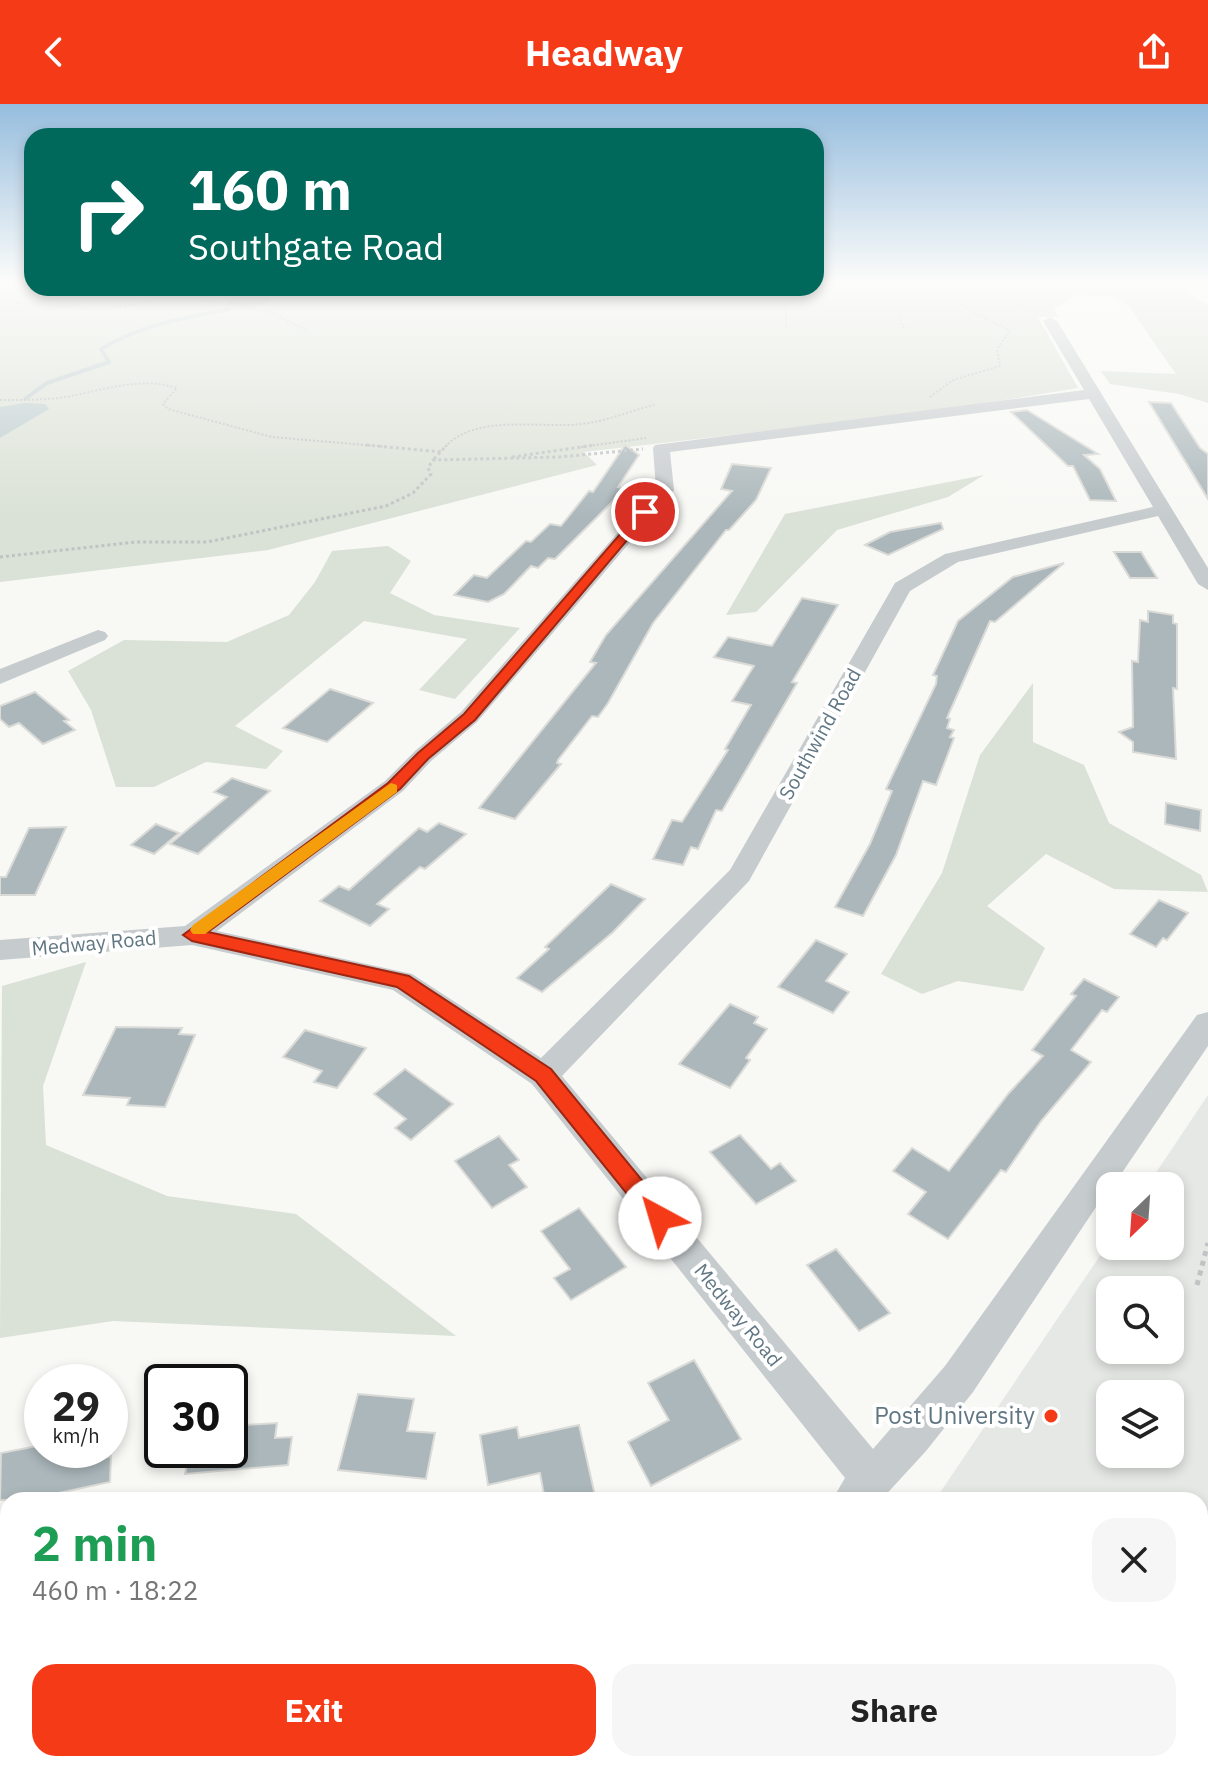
<!DOCTYPE html>
<meta charset="utf-8">
<style>
body{margin:0;font-family:"IBM Plex Sans",sans-serif;background:#f6f6f6;color:#222;height:100vh;display:flex;flex-direction:column;font-size:30px;white-space:nowrap}
*{box-sizing:border-box;margin:0}
p{font-size:26px;color:#767676}
.icon{flex:none;width:44px;height:44px;fill:none;stroke:currentColor;stroke-width:2;stroke-linecap:round;stroke-linejoin:round}
.map{position:relative;flex:1;overflow:hidden}
.drawer{position:absolute;left:0px;top:1388px;width:1208px;height:280px;display:flex;flex-direction:column;background:#fff;border-radius:24px 24px 0 0;box-shadow:0 4px 12px #0003}
.drawer>*{flex:none}
.top-card{position:absolute;left:24px;top:24px;width:800px;height:168px;border-radius:24px;box-shadow:0 4px 12px #0003;background:#00695c;color:#fff;overflow:hidden}
.needle{width:52px;rotate:205deg}
.fabs{position:absolute;left:1096px;top:1068px;display:grid;gap:16px}
.fabs a{display:grid;place-items:center;width:88px;height:88px;border-radius:16px;background:#fff;box-shadow:0 4px 12px #0003;font-size:40px}
.speed{position:absolute;left:24px;top:1260px;display:flex;gap:16px;font-size:40px;font-weight:700;text-align:center}
.speed>*{display:grid;place-content:center;width:104px;height:104px;border-radius:50%;background:#fff;box-shadow:0 4px 12px #0003;line-height:1}
.speed small{font-size:20px;font-weight:400}
.speed .limit{border:4px solid #111;border-radius:12px;background:#fff;color:#111}
.pin{position:absolute;display:grid;place-items:center;width:68px;height:68px;color:#fff;margin:-34px;border:4px solid #fff;border-radius:50%;box-shadow:0 2px 8px #0007}
.me{position:absolute;width:88px;margin:-44px;rotate:321deg;stroke-linejoin:round;filter:drop-shadow(0 0 6px #0008)}
.turn{display:flex;align-items:center;gap:28px;height:168px;padding:0 32px;font-size:36px}
.turn .icon{width:104px;height:104px;stroke-width:2.5}
.turn b{display:block;font-size:56px;line-height:68px}
.round{display:grid;place-items:center;flex:none;width:84px;height:84px;border-radius:24px;background:#f6f6f6}
.summary{display:flex;align-items:center;justify-content:space-between;height:136px;padding:0 32px}
h1{font-size:48px;font-weight:700;line-height:60px;color:#1e9e55}
.button{display:flex;gap:16px;margin-top:auto;padding:16px 32px}
.button a{flex:1;height:92px;border-radius:24px;background:#f53a18;color:#fff;font-size:32px;font-weight:700;line-height:92px;text-align:center}
.button a+a{background:#f6f6f6;color:#222}
header{display:flex;justify-content:space-between;align-items:center;height:104px;padding:0 32px;background:#f53a18;color:#fff;font-size:36px;font-weight:700}
.map>svg:first-child{display:block}
.built{fill:#e6e8e6;fill-rule:evenodd}
.green{fill:#dae1d6}
.water{fill:#bccbce}
.lines{fill:none;stroke-linecap:round;stroke-linejoin:round}
.stream{stroke:#bccbce;stroke-width:4}
.building{fill:#abb7bb;stroke:#dadad7;stroke-width:2}
.path-far2{stroke:#bfc3c4;stroke-width:2;stroke-dasharray:2 2;stroke-linecap:butt}
.path-far1{stroke:#bfc3c4;stroke-width:3;stroke-dasharray:3 3;stroke-linecap:butt}
.path{stroke:#bfc3c4;stroke-width:5;stroke-dasharray:5 5;stroke-linecap:butt}
.minor{fill:#c6cbce;fill-rule:evenodd}
.route{fill:#f53a18;stroke:#9f2610;stroke-width:2}
.slow{fill:#f59e0b}
.poi-dot{fill:#f53a18;stroke:#fff;stroke-width:3}
.labels{text-anchor:middle;stroke-width:8;stroke-linejoin:round;paint-order:stroke}
.street-label{font-size:20px;fill:#607783;stroke:#fff}
.near-poi-label{font-size:24px;fill:#607783;stroke:#fff;text-anchor:end}
</style>
<header><svg class="icon" aria-label="back" viewBox="0 0 24 24"><path d="M15 5l-7 7 7 7"/></svg>Headway<svg class="icon" aria-label="share" viewBox="0 0 24 24"><path d="M12 15V3M7 8l5-5 5 5M5 13v7h14v-7"/></svg></header>
<div class="map">
<svg width="1208" height="1668" viewBox="0 0 1208 1668">
<rect width="100%" height="100%" fill="#f8f8f5"/>
<path class="built" d="M1208,991v677h-290l-8,-8h290v-264h-265l175,-259v5h60v-60h-23zM1110,1186h60v60h-60zM1110,1290h60v60h-60z"/>
<g class="green">
<path d="M0,180h32v4h784v-4h356l36,21v98l-29,-9 -69,-10 -9,-13 75,3 -47,-67 -15,-10 -38,-2 -22,14 5,8h-21l40,71 -146,24 -348,40 13,13 -329,85 -268,32z"/>
<path d="M984,371l-36,22 -111,33 -81,82 -30,3 59,-101z"/>
<path d="M388,442l23,15 -21,32 44,22 86,13 -65,71 -36,-9 48,-51 -103,-18 -129,105 48,25 -17,18 -60,-7 -52,25h-38l-25,-77 -23,-39 56,-31 103,2 62,-27 26,-33 17,-31z"/>
<path d="M1033,579v59l51,23 25,58 92,52 7,17 -94,-3 -68,-35 -59,52 58,42 -22,43 -65,-10 -36,13 -41,-20 61,-101 38,-118z"/>
<path d="M86,858l-43,124 3,59 121,51 129,18 160,122 -343,-15 -113,17 2,-352z"/>
<path d="M8,1578v82h752l18,8h-778v-88z"/>
</g>
<g class="water">
<path d="M274,184h26l-47,19 -26,-4 9,-7z"/>
<path d="M25,299l20,1 4,5 -49,29v-31z"/>
</g>
<g class="lines">
<path class="stream" d="M25,295l22,-16 62,-21 -8,-13c40,-24 83,-31 128,-40"/>
</g>
<g class="building">
<path d="M1149,298l22,1 29,45 8,6v45z"/>
<path d="M1027,306l71,44 -14,1 16,14 16,32 -26,-1 -17,-34h-5l-57,-54z"/>
<path d="M625,341l14,10 -21,32 4,1 -9,13 -58,58 -7,-1 -10,10 -7,-2 -27,28 -16,8 -34,-7 20,-20 13,3 39,-37 5,1 19,-18 11,2 28,-35 4,1z"/>
<path d="M732,360l39,4 -15,32 -27,30h-3l-73,93 -45,80 -10,14 -6,-1 -34,44 -1,3 4,1 -46,55 -36,-11 117,-145 -6,-1 16,-27 126,-144 -11,-2z"/>
<path d="M941,419l2,6 -55,26 -23,-10 25,-13z"/>
<path d="M1114,448h27l16,26h-27z"/>
<path d="M1064,459l-69,59 -5,-1 -43,97 3,1 -3,9 7,2 -4,7 4,1 -18,47 -13,-4 -27,74 -33,61 -28,-9 35,-63 22,-53 -6,-2 50,-105 1,-8 -4,-1 25,-54 55,-44z"/>
<path d="M802,494l36,7 -46,77 5,1 -75,128 -6,-1 -18,39 -7,-2 -8,18 -30,-6 19,-39 10,2 46,-72 -3,-1 26,-44 -19,-4 22,-35 -40,-9 14,-20 44,9z"/>
<path d="M1148,507l25,4v8l4,1v65l-4,-1 3,71 -43,-7v-10l-14,-10 14,-5 -1,-66 6,1 2,-42 8,2z"/>
<path d="M330,585l43,14 -46,39 -44,-14z"/>
<path d="M35,588l34,28 -5,1 11,9 -32,14 -24,-21 -10,4 -9,-8v-13z"/>
<path d="M232,674l38,13 -72,63 -28,-10 57,-47 -13,-5z"/>
<path d="M1166,699l35,7 -1,21 -35,-7z"/>
<path d="M439,719l27,11 -41,35 -5,-2 -43,37 12,5 -19,17 -50,-25 19,-15 10,4 70,-62 8,4z"/>
<path d="M156,720l23,9 -25,21 -23,-9z"/>
<path d="M66,723l-31,68h-35v-18h6l23,-49z"/>
<path d="M611,780l34,15 -32,33 -71,60 -25,-14 32,-29 -4,-2z"/>
<path d="M1159,796l29,13 -21,27 -4,-2 -7,9 -26,-13z"/>
<path d="M816,836l31,14 -21,27 23,11 -16,21 -55,-26z"/>
<path d="M1084,875l35,18 -12,15 -5,-2 -31,40 20,12 -50,59 -35,51 -5,-2 -53,69 -40,-25 18,-22 -33,-21 19,-23 37,23 60,-78 34,-37 -11,-6 44,-54 -5,-2z"/>
<path d="M730,900l28,13 -4,6 13,6 -21,29 4,2 -20,28 -51,-24z"/>
<path d="M116,923l66,1 -3,6 16,1 -30,72 -38,-2 3,-7 -47,-3z"/>
<path d="M305,926l61,18 -29,40 -23,-6 8,-11 -39,-14z"/>
<path d="M405,965l48,35 -42,36 -16,-12 11,-9 -32,-25z"/>
<path d="M740,1031l31,34 9,-6 16,18 -40,23 -46,-52z"/>
<path d="M499,1032l20,24 -10,5 18,22 -35,21 -37,-47z"/>
<path d="M579,1104l47,59 -55,33 -17,-22 16,-9 -29,-38z"/>
<path d="M836,1145l54,64 -31,18 -52,-66z"/>
<path d="M694,1256l47,79 -90,47 -23,-44 41,-22 -21,-37z"/>
<path d="M358,1290l56,5 -7,32 28,2 -9,46 -88,-9z"/>
<path d="M277,1319l-2,15 17,-1 -4,28 -103,9 5,-24h40v-24z"/>
<path d="M579,1321l17,75h-51l-5,-27 -52,12 -8,-50 37,-8 2,11z"/>
<path d="M42,1341v5h62v8l7,-2 -1,26 -84,18h-26l1,-47z"/>
</g>
<g class="lines">
<g class="path-far2">
<path d="M775,184l11,23v17"/>
<path d="M166,194l18,-1 86,15 36,18"/>
<path d="M0,197c52,4 133,18 178,-13"/>
<path d="M899,211l5,15"/>
<path d="M930,293l23,-17 47,-14 -3,-17 13,-18 -46,-24 -21,-23"/>
<path d="M0,296c19,0 39,0 58,-2 39,-5 79,-23 119,-10l-14,16 5,5 104,28 116,10"/>
<path d="M445,343c31,-34 96,-18 137,-23 25,-3 48,-13 72,-19"/>
<path d="M581,343l65,-9"/>
</g>
<g class="path-far1">
<path d="M366,341l76,7"/>
<path d="M512,353l83,-12"/>
<path d="M434,355l13,-14"/>
<path d="M0,453l136,-15h71l179,-36 27,-13 18,-19 -3,-6 5,-8 127,-3 83,-8"/>
</g>
<path class="path" d="M1197,1181l11,-42"/>
<g class="minor">
<path d="M1050,213l7,4 151,247v22l-10,-6 -40,-68 -200,46 -48,29 -161,290 -187,195 311,373 72,-83 252,-351 11,-3v34l-95,140h-3l-137,206 -47,59 -45,49h-49l13,-22 -313,-394 -139,-94 -201,-45 -192,15v-20l185,-14 200,-145 30,-30 46,-39 195,-223 -3,-41 2,-3 429,-55 -41,-69zM1089,295l64,108 -208,47 -50,29 -165,287 -189,188 -129,-84 -195,-43 186,-140 28,-30 46,-39 194,-228 3,-4 -4,-38z"/>
<path d="M98,526l7,2 3,4 -3,4 -105,44v-15z"/>
<path d="M8,1498v44l-8,1v-44z"/>
<path d="M817,1660h55l3,8h-54z"/>
</g>
</g>
<linearGradient id="sky" x2="0" y2="1"><stop stop-color="#96bdde"/><stop offset="0.43" stop-color="#fcfcfa"/><stop offset="1" stop-color="#fcfcfa" stop-opacity="0"/></linearGradient>
<rect width="1208" height="414" fill="url(#sky)"/>
<path class="route" d="M641,406l10,2 -176,208 -47,39 -28,30 -192,143 201,44 142,93 117,143 3,6 -3,7 -8,3 -8,-3 -116,-144 -139,-94 -205,-46 -9,-6 205,-152 30,-30 46,-39z"/>
<path class="slow" d="M391,679l6,2v7l-192,142h-12l-3,-4 3,-5z"/>
<circle class="poi-dot" cx="1051" cy="1312" r="8"/>
<g class="labels">
<g class="street-label">
<text transform="translate(820 630) rotate(-61)" y="7">Southwind Road</text>
<text transform="translate(94 839) rotate(-5)" y="7">Medway Road</text>
<text transform="translate(738 1211) rotate(51)" y="7">Medway Road</text>
</g>
<g class="near-poi-label">
<text x="1035" y="1320">Post University</text>
</g>
</g>
</svg>
<div class="fabs">
<a><svg class="needle" viewBox="-14 -14 28 28"><path d="M0-13l5 13h-10z" fill="#e53935"/><path d="M0 13l5-13h-10z" fill="#767676"/></svg></a>
<a><svg class="icon" aria-label="search" viewBox="0 0 24 24"><circle cx="10" cy="10" r="6"/><path d="M15 15l6 6"/></svg></a>
<a><svg class="icon" aria-label="layers" viewBox="0 0 24 24"><path d="M12 4l9 5-9 5-9-5zM3 14l9 5 9-5"/></svg></a>
</div>
<div class="speed"><div>29<small>km/h</small></div><div class="limit">30</div></div>
<div class="pin" style="left:645px;top:408px;background:#d93025"><svg class="icon" aria-label="arrive" viewBox="0 0 24 24"><path d="M6 21V4h12l-3 4 3 4H6"/></svg></div>
<svg class="me" style="left:660px;top:1114px" viewBox="-20 -20 40 40"><circle r="19" fill="#fff"/><path d="M0-13L10 11 0 6-10 11z" fill="#f53a18"/></svg>
<div class="top-card">
<div class="turn"><svg class="icon" aria-label="right" viewBox="0 0 24 24"><path d="M7 20v-9h11M14 6l5 5-5 5"/></svg><div><b>160 m</b>Southgate Road</div></div>
</div>
<section class="drawer">
<div class="summary"><div><h1>2 min</h1><p>460 m · 18:22</p></div><a class="round"><svg class="icon" aria-label="close" viewBox="0 0 24 24"><path d="M6 6l12 12M18 6L6 18"/></svg></a></div>
<div class="button"><a>Exit</a><a>Share</a></div>
</section>
</div>
